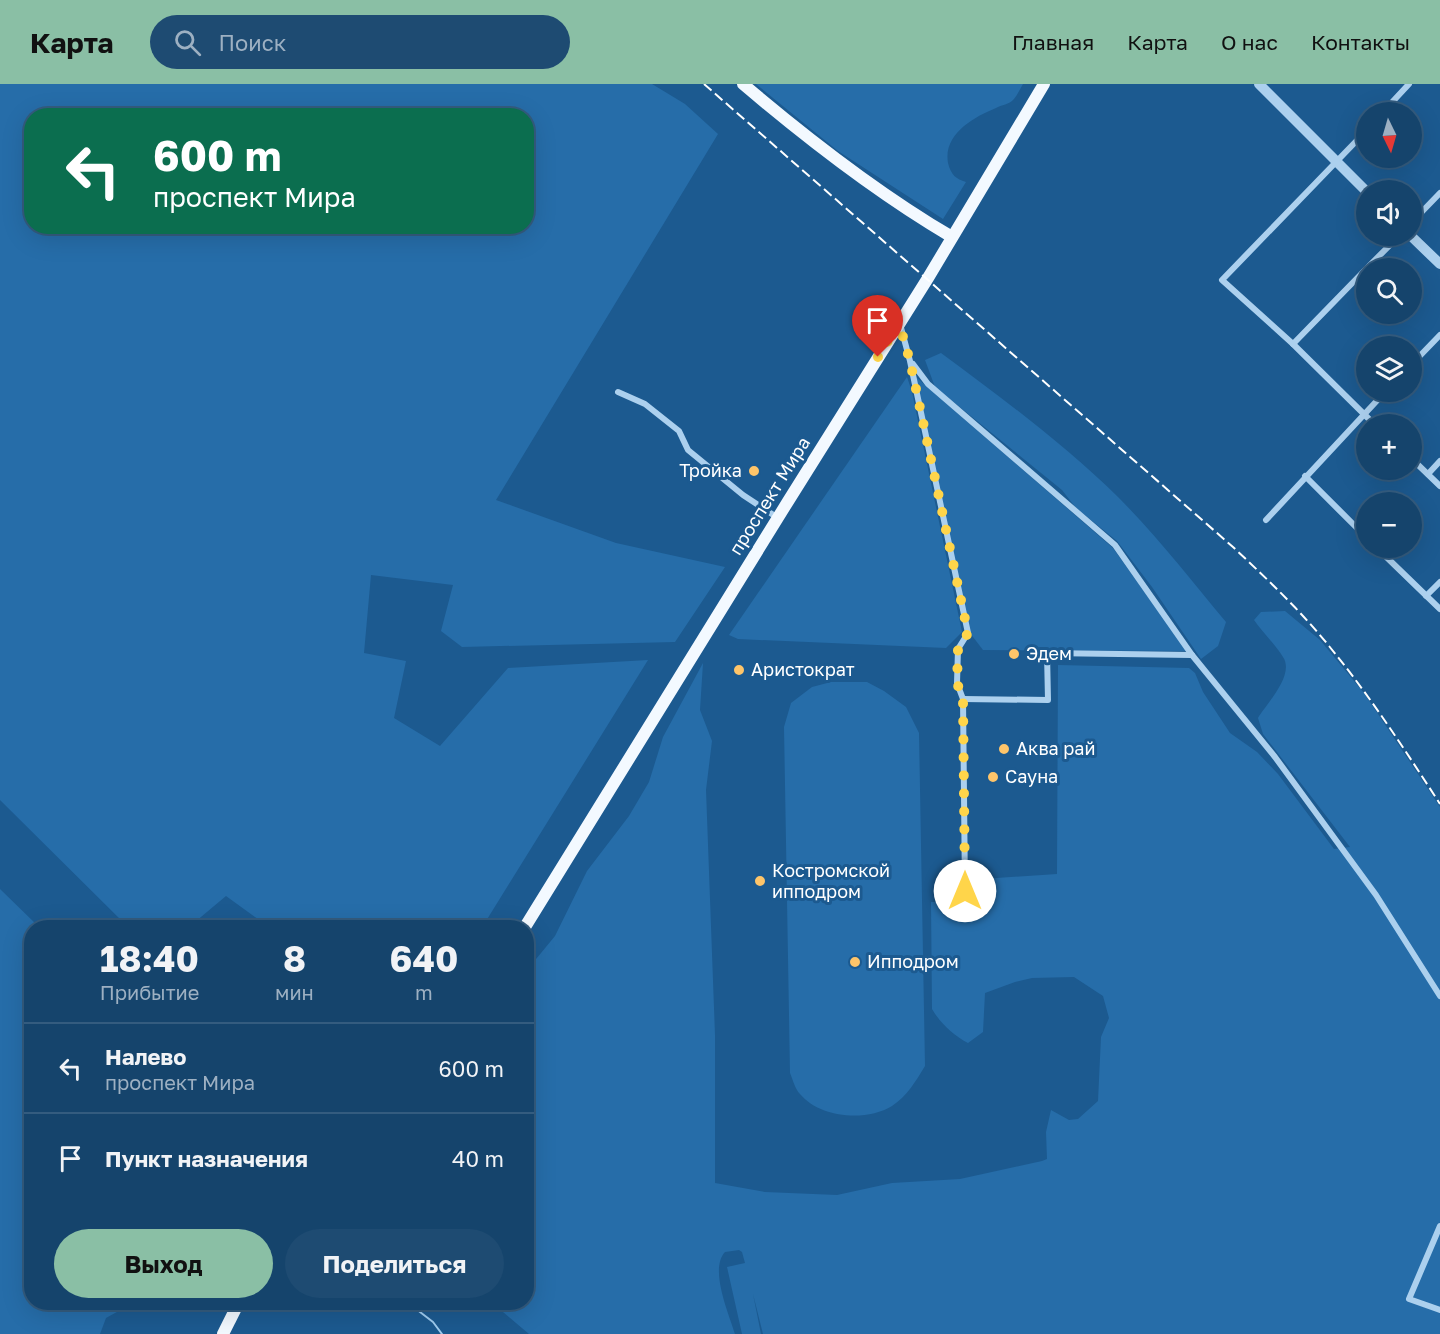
<!DOCTYPE html>
<html lang="ru">
<meta charset="utf-8">
<style>
body{margin:0;font-family:"Golos Text",sans-serif;background:#1e4b72;color:#f1f3f6;height:100vh;display:flex;flex-direction:column;font-size:22px;white-space:nowrap}
*{box-sizing:border-box;margin:0}
p{font-size:20px;color:#9db0c2}
.icon{flex:none;width:33px;height:33px;fill:none;stroke:currentColor;stroke-width:2;stroke-linecap:round;stroke-linejoin:round}
.map{position:relative;flex:1;overflow:hidden}
.details{position:absolute;left:24px;top:836px;width:510px;height:390px;display:flex;flex-direction:column;background:#15446c;border-radius:24px;box-shadow:0 6px 24px #0002,0 0 0 2px #345c7f}
.details>*{flex:none}
.guide{position:absolute;left:24px;top:24px;width:510px;height:126px;border-radius:24px;box-shadow:0 6px 24px #0002,0 0 0 2px #345c7f;background:#0b6e4f;color:#fff;overflow:hidden}
.needle{width:39px;rotate:175deg}
.controls{position:absolute;left:1356px;top:18px;display:grid;gap:12px}
.controls a{display:grid;place-items:center;width:66px;height:66px;border-radius:50%;background:#15446c;box-shadow:0 6px 24px #0002,0 0 0 2px #345c7f;font-size:30px}
.pin{position:absolute;display:grid;place-items:center;width:51px;height:51px;color:#fff;margin:-62px -26px;border-radius:50% 50% 50% 0;rotate:-45deg;box-shadow:0 0 6px #0007}
.pin .icon{rotate:45deg}
.me{position:absolute;width:66px;margin:-33px;rotate:0deg;stroke-linejoin:round;filter:drop-shadow(0 0 4px #0008)}
.turn{display:flex;align-items:center;gap:21px;height:126px;padding:0 30px;font-size:27px}
.turn .icon{width:78px;height:78px;stroke-width:2.5}
.turn b{display:block;font-size:42px;line-height:51px}
.eta{display:flex;justify-content:space-evenly;align-items:center;height:102px;text-align:center}
.eta b{font-size:36px;font-weight:700;line-height:42px}
.primary-button{display:flex;gap:12px;margin-top:auto;padding:12px 30px}
.primary-button a{flex:1;height:69px;border-radius:36px;background:#8abfa5;color:#111;font-size:24px;font-weight:700;line-height:69px;text-align:center}
.primary-button a+a{background:#1e4b72;color:#f1f3f6}
ul{padding:0;list-style:none}
li{display:flex;align-items:center;gap:18px;height:90px;padding:0 30px;border-top:2px solid #345c7f}
li div{flex:1}
li b{display:block;font-size:22px}
li em{font-style:normal}
header{display:flex;align-items:center;gap:36px;box-sizing:border-box;height:84px;padding:0 30px;background:#8abfa5;color:#111}
header strong{font-size:28px}
nav{display:flex;gap:33px;margin-inline-start:auto;font-size:21px}
.search{width:420px;height:54px;background:#1e4b72;display:flex;align-items:center;gap:15px;box-sizing:border-box;padding:0 21px;border-radius:33px;color:#9db0c2;font-size:22px}
.map>svg:first-child{display:block}
.green{fill:#266da9;fill-rule:evenodd}
.lines{fill:none;stroke-linecap:round;stroke-linejoin:round}
.stream{stroke:#9fccf0;stroke-width:2}
.minor{stroke:#acd0ee;stroke-width:6}
.tertiary{stroke:#acd0ee;stroke-width:10}
.primary{stroke:#f3f9ff;stroke-width:12}
.rail{stroke:#fff;stroke-width:2;stroke-dasharray:10 4.5;stroke-linecap:butt}
.route{stroke:#ffd54a;stroke-width:10;stroke-dasharray:0 18}
.poi-dot{fill:#fec56a;stroke:#1c5a90;stroke-width:2}
.labels{text-anchor:middle;stroke-width:6;stroke-linejoin:round;paint-order:stroke}
.poi-label{font-size:18px;fill:#fff;stroke:#1c5a90;text-anchor:start}
.street-label{font-size:18px;fill:#fff;stroke:#1c5a90}
</style>
<header>
<strong>Карта</strong>
<div class="search"><svg class="icon" aria-label="search" viewBox="0 0 24 24"><circle cx="10" cy="10" r="6"/><path d="M15 15l6 6"/></svg>Поиск</div>
<nav><a>Главная</a><a>Карта</a><a>О нас</a><a>Контакты</a></nav>
</header>
<div class="map">
<svg width="1440" height="1250" viewBox="0 0 1440 1250">
<rect width="100%" height="100%" fill="#1c5a90"/>
<g class="green">
<path d="M0,0h652l33,20 33,30 -222,366 120,43 109,24 -50,75 -213,5 -21,-16 12,-46 -82,-10 -7,78 42,8 -12,57 46,28 68,-78 140,-8 -162,261 -6,6h-211l-43,-31 -37,31h-61l-128,-127zM32,32h494v110h-494z"/>
<path d="M756,0h267c-3,5 -6,12 -10,16 -3,4 -12,5 -17,8 -22,9 -53,26 -48,55 3,12 8,16 18,19l-23,37 -105,-68z"/>
<path d="M941,269c61,45 123,91 177,144 39,39 73,83 108,125l-8,24 -17,13 -49,-72 -35,-46 -41,-33 -14,-18 -127,-103 -10,-27z"/>
<path d="M907,293l5,15 50,240 -16,16 -208,-9 -9,-4z"/>
<path d="M916,293l197,171 74,103 -204,-1 -13,-17z"/>
<path d="M1285,527l35,29 44,53 76,114v527h-677l-10,-40 8,40h-19l-15,-67 18,-4 -3,-11 -3,-2 -14,2c-16,17 4,62 10,82h-206l-26,-22 -4,-10h27l1,-332 28,-34 32,-65 42,-55 20,-34 14,-45 40,-74 -3,47 12,31 -6,49 9,245v148l50,9 72,3 55,-12 68,-4 82,-18 5,-2 -1,-27 5,-22 18,10 9,-1 20,-18 3,-64 8,-19 -6,-22 -29,-19 -42,1 -17,4 -30,11 -2,39 -15,11c-15,-8 -27,-19 -36,-34l-1,-107h51v-23l75,-5 1,-209 131,3 6,5 8,19 27,41 27,19 21,22 56,75 16,-2 -87,-113 -5,-16c9,-15 37,-43 25,-61 -8,-13 -20,-24 -29,-37l7,-8z"/>
<path d="M831,598h36l17,9 22,16 13,26 6,333c-9,15 -18,30 -33,40 -26,16 -72,12 -92,-12 -5,-5 -7,-14 -10,-21l-6,-346 7,-24 21,-16z"/>
<path d="M0,805l39,38h-7v375h103l-29,16 -6,16h-100z"/>
</g>
<g class="lines">
<g class="stream">
<path d="M407,1218l26,20 9,12"/>
<path d="M257,1224c10,3 15,0 23,-6"/>
</g>
<g class="minor">
<path d="M1383,28l26,-28"/>
<path d="M1366,47l-144,149 71,64 81,80"/>
<path d="M1412,138l28,-29"/>
<path d="M1367,184l32,-32"/>
<path d="M900,240l10,37 58,272 -10,16 -1,34 6,16 2,192"/>
<path d="M1293,260l73,-75"/>
<path d="M913,280l15,20 187,161 77,110"/>
<path d="M1412,280l28,-29"/>
<path d="M618,308l27,12 34,27 9,19 55,45 35,23"/>
<path d="M1412,375l28,27"/>
<path d="M1428,390l12,-13"/>
<path d="M1305,392l61,61"/>
<path d="M1266,436l119,-128"/>
<path d="M1377,464l63,61"/>
<path d="M1426,512l14,-14"/>
<path d="M963,615l85,1 -1,-47 145,2 83,102 101,138 64,101"/>
<path d="M1440,1142l-31,73 31,11"/>
</g>
<g class="tertiary">
<path d="M1259,0l107,107"/>
<path d="M1411,152l29,28"/>
</g>
<g class="primary">
<path d="M743,0c66,56 134,109 209,153"/>
<path d="M525,843l262,-424 141,-225 116,-194"/>
<path d="M223,1250l16,-32"/>
</g>
<path class="rail" d="M704,0l529,463c34,32 67,63 96,99 41,50 76,104 111,158"/>
</g>
<g class="lines">
<path class="route" d="M878,273l21,-34 11,38 58,272 -10,16 -1,34 6,16 2,192"/>
</g>
<g class="poi-dot">
<circle cx="754" cy="387" r="6"/>
<circle cx="1014" cy="570" r="6"/>
<circle cx="739" cy="586" r="6"/>
<circle cx="1004" cy="665" r="6"/>
<circle cx="993" cy="693" r="6"/>
<circle cx="760" cy="797" r="6"/>
<circle cx="855" cy="878" r="6"/>
</g>
<g class="labels">
<g class="poi-label">
<text x="742" y="393" text-anchor="end">Тройка</text>
<text x="1026" y="576">Эдем</text>
<text x="751" y="592">Аристократ</text>
<text x="1016" y="671">Аква рай</text>
<text x="1005" y="699">Сауна</text>
<text x="772" y="793">Костромской<tspan x="772" dy="21">ипподром</tspan></text>
<text x="867" y="884">Ипподром</text>
</g>
<g class="street-label">
<text transform="translate(770 412) rotate(-58)" y="6">проспект Мира</text>
</g>
</g>
</svg>
<div class="controls">
<a><svg class="needle" viewBox="-14 -14 28 28"><path d="M0-13l5 13h-10z" fill="#e53935"/><path d="M0 13l5-13h-10z" fill="#9db0c2"/></svg></a>
<a><svg class="icon" aria-label="sound" viewBox="0 0 24 24"><path d="M4 9h4l5-4v14l-5-4H4zM17 9q2 3 0 6"/></svg></a>
<a><svg class="icon" aria-label="search" viewBox="0 0 24 24"><circle cx="10" cy="10" r="6"/><path d="M15 15l6 6"/></svg></a>
<a><svg class="icon" aria-label="layers" viewBox="0 0 24 24"><path d="M12 4l9 5-9 5-9-5zM3 14l9 5 9-5"/></svg></a>
<a>+</a>
<a>−</a>
</div>
<div class="pin" style="left:878px;top:273px;background:#d93025"><svg class="icon" aria-label="arrive" viewBox="0 0 24 24"><path d="M6 21V4h12l-3 4 3 4H6"/></svg></div>
<svg class="me" style="left:965px;top:807px" viewBox="-20 -20 40 40"><circle r="19" fill="#fff"/><path d="M0-13L10 11 0 6-10 11z" fill="#ffd54a"/></svg>
<div class="guide">
<div class="turn"><svg class="icon" aria-label="left" viewBox="0 0 24 24"><path d="M17 20v-9H6M10 6l-5 5 5 5"/></svg><div><b>600 m</b>проспект Мира</div></div>
</div>
<section class="details">
<div class="eta">
<div><b>18:40</b><p>Прибытие</p></div>
<div><b>8</b><p>мин</p></div>
<div><b>640</b><p>m</p></div>
</div>
<ul>
<li><svg class="icon" aria-label="left" viewBox="0 0 24 24"><path d="M17 20v-9H6M10 6l-5 5 5 5"/></svg><div><b>Налево</b><p>проспект Мира</p></div><em>600 m</em></li>
<li><svg class="icon" aria-label="arrive" viewBox="0 0 24 24"><path d="M6 21V4h12l-3 4 3 4H6"/></svg><div><b>Пункт назначения</b></div><em>40 m</em></li>
</ul>
<div class="primary-button"><a>Выход</a><a>Поделиться</a></div>
</section>
</div>
